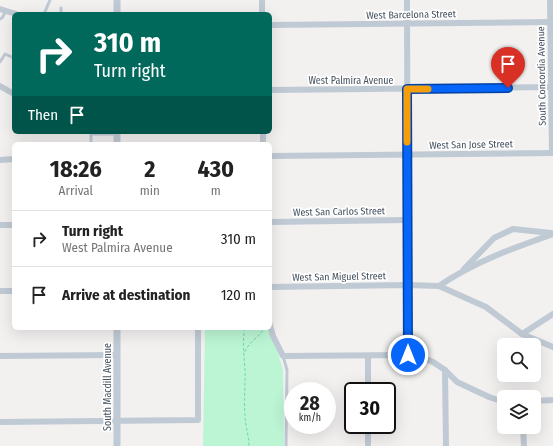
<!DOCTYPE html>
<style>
body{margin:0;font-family:"Fira Sans Condensed",sans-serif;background:#f6f6f6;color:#222;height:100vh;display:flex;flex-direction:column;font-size:15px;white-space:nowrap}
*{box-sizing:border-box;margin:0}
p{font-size:13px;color:#767676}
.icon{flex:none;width:22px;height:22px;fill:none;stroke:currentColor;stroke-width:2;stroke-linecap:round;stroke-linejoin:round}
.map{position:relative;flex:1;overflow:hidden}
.panel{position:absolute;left:12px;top:142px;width:260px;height:188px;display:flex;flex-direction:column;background:#fff;border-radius:6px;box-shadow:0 4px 16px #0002}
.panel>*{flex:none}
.guide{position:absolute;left:12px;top:12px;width:260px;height:122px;border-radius:6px;box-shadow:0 4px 16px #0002;background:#00695c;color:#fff;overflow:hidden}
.controls{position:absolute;left:497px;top:338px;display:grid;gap:8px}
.controls a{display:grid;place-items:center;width:44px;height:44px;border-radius:6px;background:#fff;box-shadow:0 4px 16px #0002;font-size:20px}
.speed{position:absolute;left:284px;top:382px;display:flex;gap:8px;font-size:20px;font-weight:700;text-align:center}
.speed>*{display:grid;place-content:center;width:52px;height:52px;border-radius:50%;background:#fff;box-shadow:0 4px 16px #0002;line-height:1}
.speed small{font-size:10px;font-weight:400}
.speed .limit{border:2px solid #111;border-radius:6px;background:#fff;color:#111}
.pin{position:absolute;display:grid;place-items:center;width:34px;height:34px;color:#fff;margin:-41px -17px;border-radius:50% 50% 50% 0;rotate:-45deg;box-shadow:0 0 4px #0007}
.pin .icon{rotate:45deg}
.me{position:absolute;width:44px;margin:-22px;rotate:0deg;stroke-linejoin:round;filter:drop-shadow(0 0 3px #0008)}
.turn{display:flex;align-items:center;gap:14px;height:84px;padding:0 16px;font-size:18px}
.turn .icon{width:52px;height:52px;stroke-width:2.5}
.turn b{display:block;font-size:28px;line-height:34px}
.then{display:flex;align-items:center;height:38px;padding:0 16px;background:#0003;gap:8px;font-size:15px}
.eta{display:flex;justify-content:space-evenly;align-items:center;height:68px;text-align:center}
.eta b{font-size:24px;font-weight:700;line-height:28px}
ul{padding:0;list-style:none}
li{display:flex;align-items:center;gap:12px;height:56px;padding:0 16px;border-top:1px solid #e0e0e0}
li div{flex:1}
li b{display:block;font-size:15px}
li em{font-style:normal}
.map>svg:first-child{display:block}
.green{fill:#bbf5d4}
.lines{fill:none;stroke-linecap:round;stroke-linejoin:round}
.path{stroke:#6fd7a8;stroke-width:1;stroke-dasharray:3 2;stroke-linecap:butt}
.service{stroke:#c0cad4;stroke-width:3}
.minor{stroke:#c0cad4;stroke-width:6}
.tertiary{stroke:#c0cad4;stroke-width:7}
.route-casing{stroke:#0342a2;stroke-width:10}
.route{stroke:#0566f9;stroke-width:7}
.slow{stroke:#f59e0b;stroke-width:7}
.labels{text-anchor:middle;stroke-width:3.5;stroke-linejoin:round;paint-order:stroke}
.street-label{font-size:10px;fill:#465360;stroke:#fff}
</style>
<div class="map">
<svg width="553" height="446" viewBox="0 0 553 446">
<rect width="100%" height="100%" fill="#f3f0f0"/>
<path class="green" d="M205,328h65l13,41 1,77h-81z"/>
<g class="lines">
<g class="path">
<path d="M245,328c-4,18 1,35 0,53 0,11 -1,23 0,34 0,11 4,20 4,31"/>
<path d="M245,352c3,-10 15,-15 19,-24"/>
</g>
<g class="service">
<path d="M44,14l6,-14"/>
<path d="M61,14v-6"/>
<path d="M0,19l2,-1 4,-7"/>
<path d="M0,62l5,-8 9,4"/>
<path d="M91,144v-10h26"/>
<path d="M283,356l4,14 -1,76"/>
</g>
<g class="minor">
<path d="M262,0v14"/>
<path d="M407,0l1,355"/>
<path d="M550,0l2,153"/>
<path d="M0,9l16,5"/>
<path d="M270,25l283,-3"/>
<path d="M0,86l14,8"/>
<path d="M270,90l283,-3"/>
<path d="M263,144v-12"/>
<path d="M270,156l283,-3"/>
<path d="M0,160l14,-1"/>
<path d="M270,222l137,-2"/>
<path d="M0,225h14"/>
<path d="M464,269l30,-31 19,-9 38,4"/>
<path d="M439,286c35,-24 74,-38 114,-52"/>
<path d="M270,287l138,-2 31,1 47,21 36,27 31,13"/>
<path d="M0,291h14"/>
<path d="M270,325l3,11 10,20 125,-1 14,2 11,5 12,8 12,12 32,15 15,5"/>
<path d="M522,334l31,-20"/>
<path d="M0,356l117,-1"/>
<path d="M445,370l1,76"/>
<path d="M368,391v-35"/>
<path d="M534,401l19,-1"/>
<path d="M0,422l198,-2v-92"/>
<path d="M523,427l1,19"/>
<path d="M368,446v-21"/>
</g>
<g class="tertiary">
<path d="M117,0v14"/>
<path d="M117,132v12"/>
<path d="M117,446v-118"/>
</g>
</g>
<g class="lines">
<g class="route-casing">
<path id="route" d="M408,355l-1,-266 101,-1"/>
</g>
<use href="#route" class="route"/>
<path class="slow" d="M407,142v-53h21"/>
</g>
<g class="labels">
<g class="street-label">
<text transform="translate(411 14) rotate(-1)" y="4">West Barcelona Street</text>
<text transform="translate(541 76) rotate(-91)" y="4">South Concordia Avenue</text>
<text x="351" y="84">West Palmira Avenue</text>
<text transform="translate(471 144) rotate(-1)" y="4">West San Jose Street</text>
<text transform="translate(339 211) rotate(-1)" y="4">West San Carlos Street</text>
<text transform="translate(339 276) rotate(-1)" y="4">West San Miguel Street</text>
<text transform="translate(107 387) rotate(-90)" y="4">South Macdill Avenue</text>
</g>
</g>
</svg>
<div class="controls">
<a><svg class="icon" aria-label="search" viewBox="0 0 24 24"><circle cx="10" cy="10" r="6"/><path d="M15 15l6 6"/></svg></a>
<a><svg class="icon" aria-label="layers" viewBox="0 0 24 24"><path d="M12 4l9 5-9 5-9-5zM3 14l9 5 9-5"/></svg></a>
</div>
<div class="speed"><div>28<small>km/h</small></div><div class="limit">30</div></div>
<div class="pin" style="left:508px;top:88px;background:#d93025"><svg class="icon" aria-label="arrive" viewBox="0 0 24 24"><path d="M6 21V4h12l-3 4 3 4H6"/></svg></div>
<svg class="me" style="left:408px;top:355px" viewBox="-20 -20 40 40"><circle r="17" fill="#0566f9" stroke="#fff" stroke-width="3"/><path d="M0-11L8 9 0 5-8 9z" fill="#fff"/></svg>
<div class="guide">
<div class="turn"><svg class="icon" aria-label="right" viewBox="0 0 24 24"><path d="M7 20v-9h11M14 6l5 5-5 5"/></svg><div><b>310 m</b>Turn right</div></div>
<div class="then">Then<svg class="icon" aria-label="arrive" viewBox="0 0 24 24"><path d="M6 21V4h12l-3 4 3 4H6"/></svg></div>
</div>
<section class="panel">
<div class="eta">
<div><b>18:26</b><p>Arrival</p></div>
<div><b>2</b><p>min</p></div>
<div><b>430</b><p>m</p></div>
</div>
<ul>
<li><svg class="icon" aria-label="right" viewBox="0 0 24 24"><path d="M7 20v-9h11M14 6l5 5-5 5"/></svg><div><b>Turn right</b><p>West Palmira Avenue</p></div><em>310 m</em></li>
<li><svg class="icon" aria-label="arrive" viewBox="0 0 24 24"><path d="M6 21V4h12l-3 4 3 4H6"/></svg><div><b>Arrive at destination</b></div><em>120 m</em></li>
</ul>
</section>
</div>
